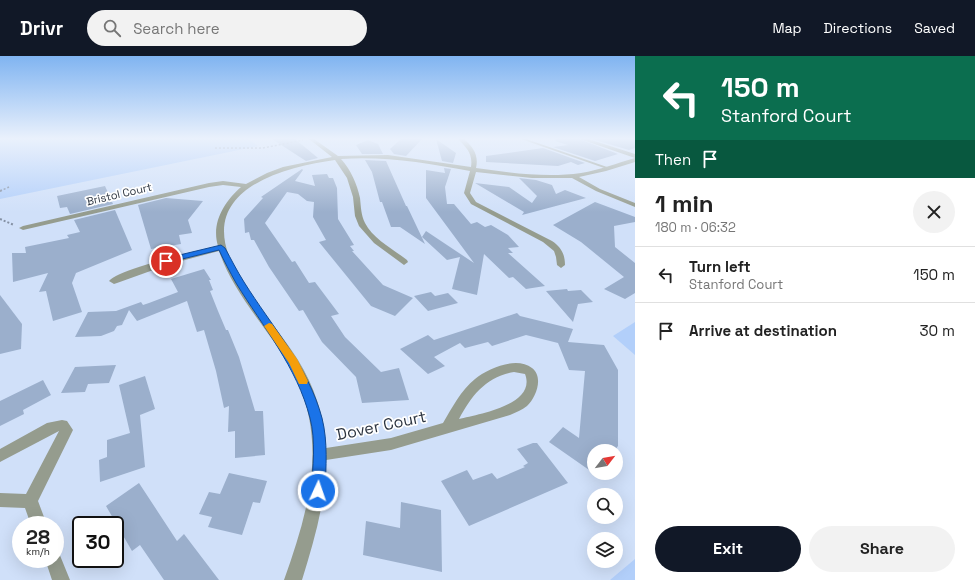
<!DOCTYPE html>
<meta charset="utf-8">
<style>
body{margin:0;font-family:"Space Grotesk",sans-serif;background:#f2f2f2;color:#222;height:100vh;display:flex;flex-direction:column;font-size:15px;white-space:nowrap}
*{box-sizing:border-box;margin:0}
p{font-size:13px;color:#767676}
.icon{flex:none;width:22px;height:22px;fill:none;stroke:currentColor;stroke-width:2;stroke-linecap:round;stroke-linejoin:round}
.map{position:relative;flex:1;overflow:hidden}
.side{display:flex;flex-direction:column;background:#fff;width:340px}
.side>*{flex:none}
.banner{background:#0b6e4f;color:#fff;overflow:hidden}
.needle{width:26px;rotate:59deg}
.tools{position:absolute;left:587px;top:388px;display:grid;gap:8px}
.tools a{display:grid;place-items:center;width:36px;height:36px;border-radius:50%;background:#fff;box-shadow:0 4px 16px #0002;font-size:20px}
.speed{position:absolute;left:12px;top:460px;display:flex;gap:8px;font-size:20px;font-weight:700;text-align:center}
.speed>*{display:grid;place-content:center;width:52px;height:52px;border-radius:50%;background:#fff;box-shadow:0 4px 16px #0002;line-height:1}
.speed small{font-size:10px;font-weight:400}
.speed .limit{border:2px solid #111;border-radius:6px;background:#fff;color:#111}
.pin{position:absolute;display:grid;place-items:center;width:34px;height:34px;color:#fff;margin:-17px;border:2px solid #fff;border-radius:50%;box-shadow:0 1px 4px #0007}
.me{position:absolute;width:44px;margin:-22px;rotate:3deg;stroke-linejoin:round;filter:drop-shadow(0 0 3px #0008)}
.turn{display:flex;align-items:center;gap:14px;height:84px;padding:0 20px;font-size:18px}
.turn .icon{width:52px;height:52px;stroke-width:2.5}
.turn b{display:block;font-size:28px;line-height:34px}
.then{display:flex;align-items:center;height:38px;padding:0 20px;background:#0003;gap:8px;font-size:15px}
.round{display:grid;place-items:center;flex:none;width:42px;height:42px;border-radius:21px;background:#f2f2f2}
.summary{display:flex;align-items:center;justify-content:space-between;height:68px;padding:0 20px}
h1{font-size:24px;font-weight:600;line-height:30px}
.action{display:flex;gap:8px;margin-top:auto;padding:8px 20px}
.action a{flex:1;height:46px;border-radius:24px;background:#111827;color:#fff;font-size:16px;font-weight:600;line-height:46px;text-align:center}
.action a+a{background:#f2f2f2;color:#222}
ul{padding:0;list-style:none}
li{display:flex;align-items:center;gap:12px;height:56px;padding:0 20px;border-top:1px solid #e0e0e0}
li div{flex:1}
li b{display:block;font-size:15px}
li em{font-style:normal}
header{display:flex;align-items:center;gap:24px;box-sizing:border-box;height:56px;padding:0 20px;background:#111827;color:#fff}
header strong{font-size:19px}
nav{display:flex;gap:22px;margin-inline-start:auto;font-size:14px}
.search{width:280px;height:36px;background:#f2f2f2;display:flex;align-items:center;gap:10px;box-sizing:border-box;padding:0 14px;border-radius:22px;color:#767676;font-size:15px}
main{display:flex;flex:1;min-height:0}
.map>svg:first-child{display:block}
.green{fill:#b2cffa}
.building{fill:#9bafcc}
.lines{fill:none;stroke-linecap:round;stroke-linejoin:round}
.path-far1{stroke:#8490a3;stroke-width:1.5;stroke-dasharray:2 2;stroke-linecap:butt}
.path{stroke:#8490a3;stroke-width:2;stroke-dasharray:2 2;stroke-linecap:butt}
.service{fill:#959c8e;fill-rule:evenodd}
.minor{fill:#959c8e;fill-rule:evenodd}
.route{fill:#1a73e8;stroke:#114b97}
.slow{fill:#f59e0b}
.labels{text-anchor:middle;stroke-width:3.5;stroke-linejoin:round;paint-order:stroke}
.far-street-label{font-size:11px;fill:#2c3440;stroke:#fff}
.near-street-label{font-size:16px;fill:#2c3440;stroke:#fff}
</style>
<header>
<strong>Drivr</strong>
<div class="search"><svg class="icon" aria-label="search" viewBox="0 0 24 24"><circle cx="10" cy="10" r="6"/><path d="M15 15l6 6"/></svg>Search here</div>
<nav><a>Map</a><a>Directions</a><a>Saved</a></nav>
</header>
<main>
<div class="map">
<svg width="635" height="524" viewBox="0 0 635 524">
<rect width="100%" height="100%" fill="#d0e0f9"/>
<g class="green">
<path d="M0,83h248l10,7 -258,53z"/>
<path d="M635,266v33l-22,-19z"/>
<path d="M635,503v21h-25z"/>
</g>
<g class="building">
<path d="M272,83h23l23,19 -12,3z"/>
<path d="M401,83h21l-16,17 -12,-2 -4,-5z"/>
<path d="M436,83l20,14 -3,10 -11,-2z"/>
<path d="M556,83h23l39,15 -23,7 -42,-14 15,-2 -13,-4z"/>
<path d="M592,83h43v9l-6,2z"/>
<path d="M368,84l10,4 5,10h-21l-6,-9z"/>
<path d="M543,92l42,15 -7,2 -7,-3 -13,4 -72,-4v-6z"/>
<path d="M365,104l21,1 20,45h1l18,38 -25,-17h-9l-9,-25h-2l-8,-30z"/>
<path d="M444,112l7,1 -6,18 2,17h7l17,20 6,-2 8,5 6,-2 17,10 11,12 -11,1 5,5h-5l37,33 -19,3 -13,-12 -4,1 -25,-24 -7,41 -25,-6 8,-32 -13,3 -25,-23 4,-6 48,32 -48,-65v-28l19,3z"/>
<path d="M302,113l1,1 -8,11 20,5 -3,-11 15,-1 2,4h4l4,10 1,31 16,26 -4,1 4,5h-2l31,34 30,13 -18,18 -24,-10 -52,-64 7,-2 -13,-23 1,-15 -7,-1 -9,-7 -11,-2 -22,31 27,39 3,-1 14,22 6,-1 24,32 -8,2 14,21 36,35 18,-4 10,32 -47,3 -6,-26 -34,-35 -19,-32 -4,1 -30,-44 -15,-27h-3l-2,-8 -4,1 -1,-14 19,-21 -2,-1z"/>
<path d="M519,122l17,2 16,5 4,9 9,-4 21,8 -64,17 2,-3 -49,-29 34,4 23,16 5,-7z"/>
<path d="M105,130l8,18 -43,10 -3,-7 -7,1 -3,-12z"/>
<path d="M166,142l37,3 -15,19 4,13 -13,2 2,9 -30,5 -13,-44z"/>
<path d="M595,146l40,15v5l-21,4 1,21 20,16v30l-10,6 -21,-10 20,-12 -43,-35 -28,-17z"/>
<path d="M115,154l17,40 -56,23 -4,10 10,29 -29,9 -7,-30 -7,1 9,-19 -35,9 -1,-29h14l-1,-6 44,-9 -2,-3 13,-3 -6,-12z"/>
<path d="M204,213l7,11h-2l4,10 -3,1 8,20 8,19h2l11,27 16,54h8l2,44 -30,3v-27l-7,1 1,-26 -5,2 -8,-37 -12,-41 -7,2 -10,-31 -50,20 -8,-11 -7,15 -5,1 -3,5 -13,5 -26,1 13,-25 28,-1 25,-9 2,3 6,-2 29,-11 -7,-13z"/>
<path d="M567,233l1,2 13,-1 12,12 -15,2 -5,18 -27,-31z"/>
<path d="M431,236l4,4 13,-3 10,10 -30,8 -14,-15z"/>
<path d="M0,239l22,29 -1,25 -21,5z"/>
<path d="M517,257l3,3 53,13 -5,13 36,3 14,25v76l-4,5h-20v20l-2,1 -43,-30 14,-15 16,11 6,-67 -16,-1 -11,-27 -32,-8 -34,11 -4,-4 -23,6 -5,-5 -26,14 11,9 -17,8 -28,-25 28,-14 6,5z"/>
<path d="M116,309l-7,18 -21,1 -3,8 -24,1 14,-26z"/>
<path d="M145,320l10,33 -15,6 5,52 -45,15 -1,-22 8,-3v-17l23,-7 -11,-48z"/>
<path d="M43,324l8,15 -28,15 1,4 -24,12v-25z"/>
<path d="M533,387h4l31,40 -99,43 -28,-45 26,-11 6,10 19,-7 5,6 28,-12 -2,-1 5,-3 -11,-14z"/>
<path d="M229,417l38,8 -7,22 -7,-1 -11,33 -34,-8 4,-10 -13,-3 10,-22 11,2z"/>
<path d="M139,427l38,58 7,-7 35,46h-55l-24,-35 -8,6 -26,-45z"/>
<path d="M401,446l40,8 1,62 -79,-17 3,-34 34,7z"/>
</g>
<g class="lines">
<g class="path-far1">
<path d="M215,92h48l40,-8"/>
<path d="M0,135l9,-4"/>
</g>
<g class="path">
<path d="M0,135l2,-1"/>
<path d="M0,163l14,6"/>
</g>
<path class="service" d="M521,83h5l84,29 -3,1z"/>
<g class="minor">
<path d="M309,83h5l24,17 50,-1 83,12c2,-13 -4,-19 -13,-28h6c9,8 15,16 12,29 35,5 71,10 105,5 19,-3 36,-10 54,-15v4l-29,9 -27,6 21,12 35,14v4l-39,-16 -24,-13h-40l-56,-6 -6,21 6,9 76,39c9,6 13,13 13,24l-4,3 -4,-3 -1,-8 -2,-6 -11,-9 -72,-38 -7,-11 6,-22c-44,-8 -85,-15 -129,-12 10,11 16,25 19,39 1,9 1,17 5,25 8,16 28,26 42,37l1,2 -4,3 -30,-22 -15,-17 -4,-10 -2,-19 -6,-19 -12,-18c-50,7 -132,28 -106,96 16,39 47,69 69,104 16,26 27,57 28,88l65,-10 52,-15c9,-15 18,-33 32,-44 13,-11 42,-23 57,-11 12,9 4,30 -5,38 -5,4 -11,6 -17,9l-119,35 -65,10c0,41 -12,81 -24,120h-18c29,-81 48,-155 -5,-231 -21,-31 -48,-62 -60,-98l-49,13 -53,19 -3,1 -5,-3c12,-13 89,-30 109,-35 -7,-23 6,-44 23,-59l-18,-2 -14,2 -186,43 -4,-2 4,-2 186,-43 14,-2 23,3 21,-11 16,-6 49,-10zM514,316l11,2c12,31 -47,40 -66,45 13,-24 27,-42 55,-47z"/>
<path d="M580,83h8l47,15v4z"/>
<path d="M62,364l5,1 6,9 -35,71 9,24h-16l-6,-17 -25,-1v-14l26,1 33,-63 -59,31v-13l47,-26z"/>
<path d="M55,496l4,1 11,27h-18l-7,-21h10z"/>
</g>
</g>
<linearGradient id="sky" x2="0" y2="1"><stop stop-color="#80b4f1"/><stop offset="0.53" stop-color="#eaf1fc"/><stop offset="1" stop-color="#eaf1fc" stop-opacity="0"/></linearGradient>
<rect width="635" height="156" fill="url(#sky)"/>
<path class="route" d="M221,189l4,3c6,11 12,23 19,34 28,45 64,84 78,136 6,24 4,49 3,73l-2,4 -5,2 -5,-2 -2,-4c2,-24 5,-50 -1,-73 -13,-51 -47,-91 -74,-135 -6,-11 -12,-22 -17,-33l-53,13 -4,-2 1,-2z"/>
<path class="slow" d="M269,267l3,1 25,35 11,22 -1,3h-8l-10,-21 -25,-37z"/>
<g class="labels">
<g class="far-street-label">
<text transform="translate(119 138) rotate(-13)" y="4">Bristol Court</text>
</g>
<g class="near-street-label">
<text transform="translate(381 369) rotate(-12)" y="6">Dover Court</text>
</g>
</g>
</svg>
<div class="tools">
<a><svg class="needle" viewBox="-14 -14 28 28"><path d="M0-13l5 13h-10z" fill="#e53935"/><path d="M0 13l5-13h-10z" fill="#767676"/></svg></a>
<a><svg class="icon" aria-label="search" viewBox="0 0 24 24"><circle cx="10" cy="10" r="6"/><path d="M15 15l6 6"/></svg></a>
<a><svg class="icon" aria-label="layers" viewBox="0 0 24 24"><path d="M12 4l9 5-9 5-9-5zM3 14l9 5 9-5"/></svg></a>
</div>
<div class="speed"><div>28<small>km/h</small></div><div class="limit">30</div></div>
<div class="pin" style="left:166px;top:205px;background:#d93025"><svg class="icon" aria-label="arrive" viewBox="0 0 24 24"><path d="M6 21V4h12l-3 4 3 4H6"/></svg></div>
<svg class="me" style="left:318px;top:435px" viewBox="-20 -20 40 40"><circle r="17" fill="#1a73e8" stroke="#fff" stroke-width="3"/><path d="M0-11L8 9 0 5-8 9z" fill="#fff"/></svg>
</div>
<section class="side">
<div class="banner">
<div class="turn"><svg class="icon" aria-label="left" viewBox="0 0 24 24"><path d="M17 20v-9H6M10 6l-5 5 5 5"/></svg><div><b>150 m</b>Stanford Court</div></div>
<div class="then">Then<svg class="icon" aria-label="arrive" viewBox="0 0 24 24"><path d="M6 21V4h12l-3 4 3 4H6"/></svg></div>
</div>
<div class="summary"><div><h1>1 min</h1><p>180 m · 06:32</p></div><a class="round"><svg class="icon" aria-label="close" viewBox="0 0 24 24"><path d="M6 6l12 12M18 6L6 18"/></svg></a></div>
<ul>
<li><svg class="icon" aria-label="left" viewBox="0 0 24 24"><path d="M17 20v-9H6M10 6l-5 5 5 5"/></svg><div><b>Turn left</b><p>Stanford Court</p></div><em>150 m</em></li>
<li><svg class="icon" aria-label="arrive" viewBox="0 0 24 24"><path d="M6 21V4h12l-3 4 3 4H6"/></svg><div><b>Arrive at destination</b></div><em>30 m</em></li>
</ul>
<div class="action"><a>Exit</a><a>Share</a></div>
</section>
</main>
